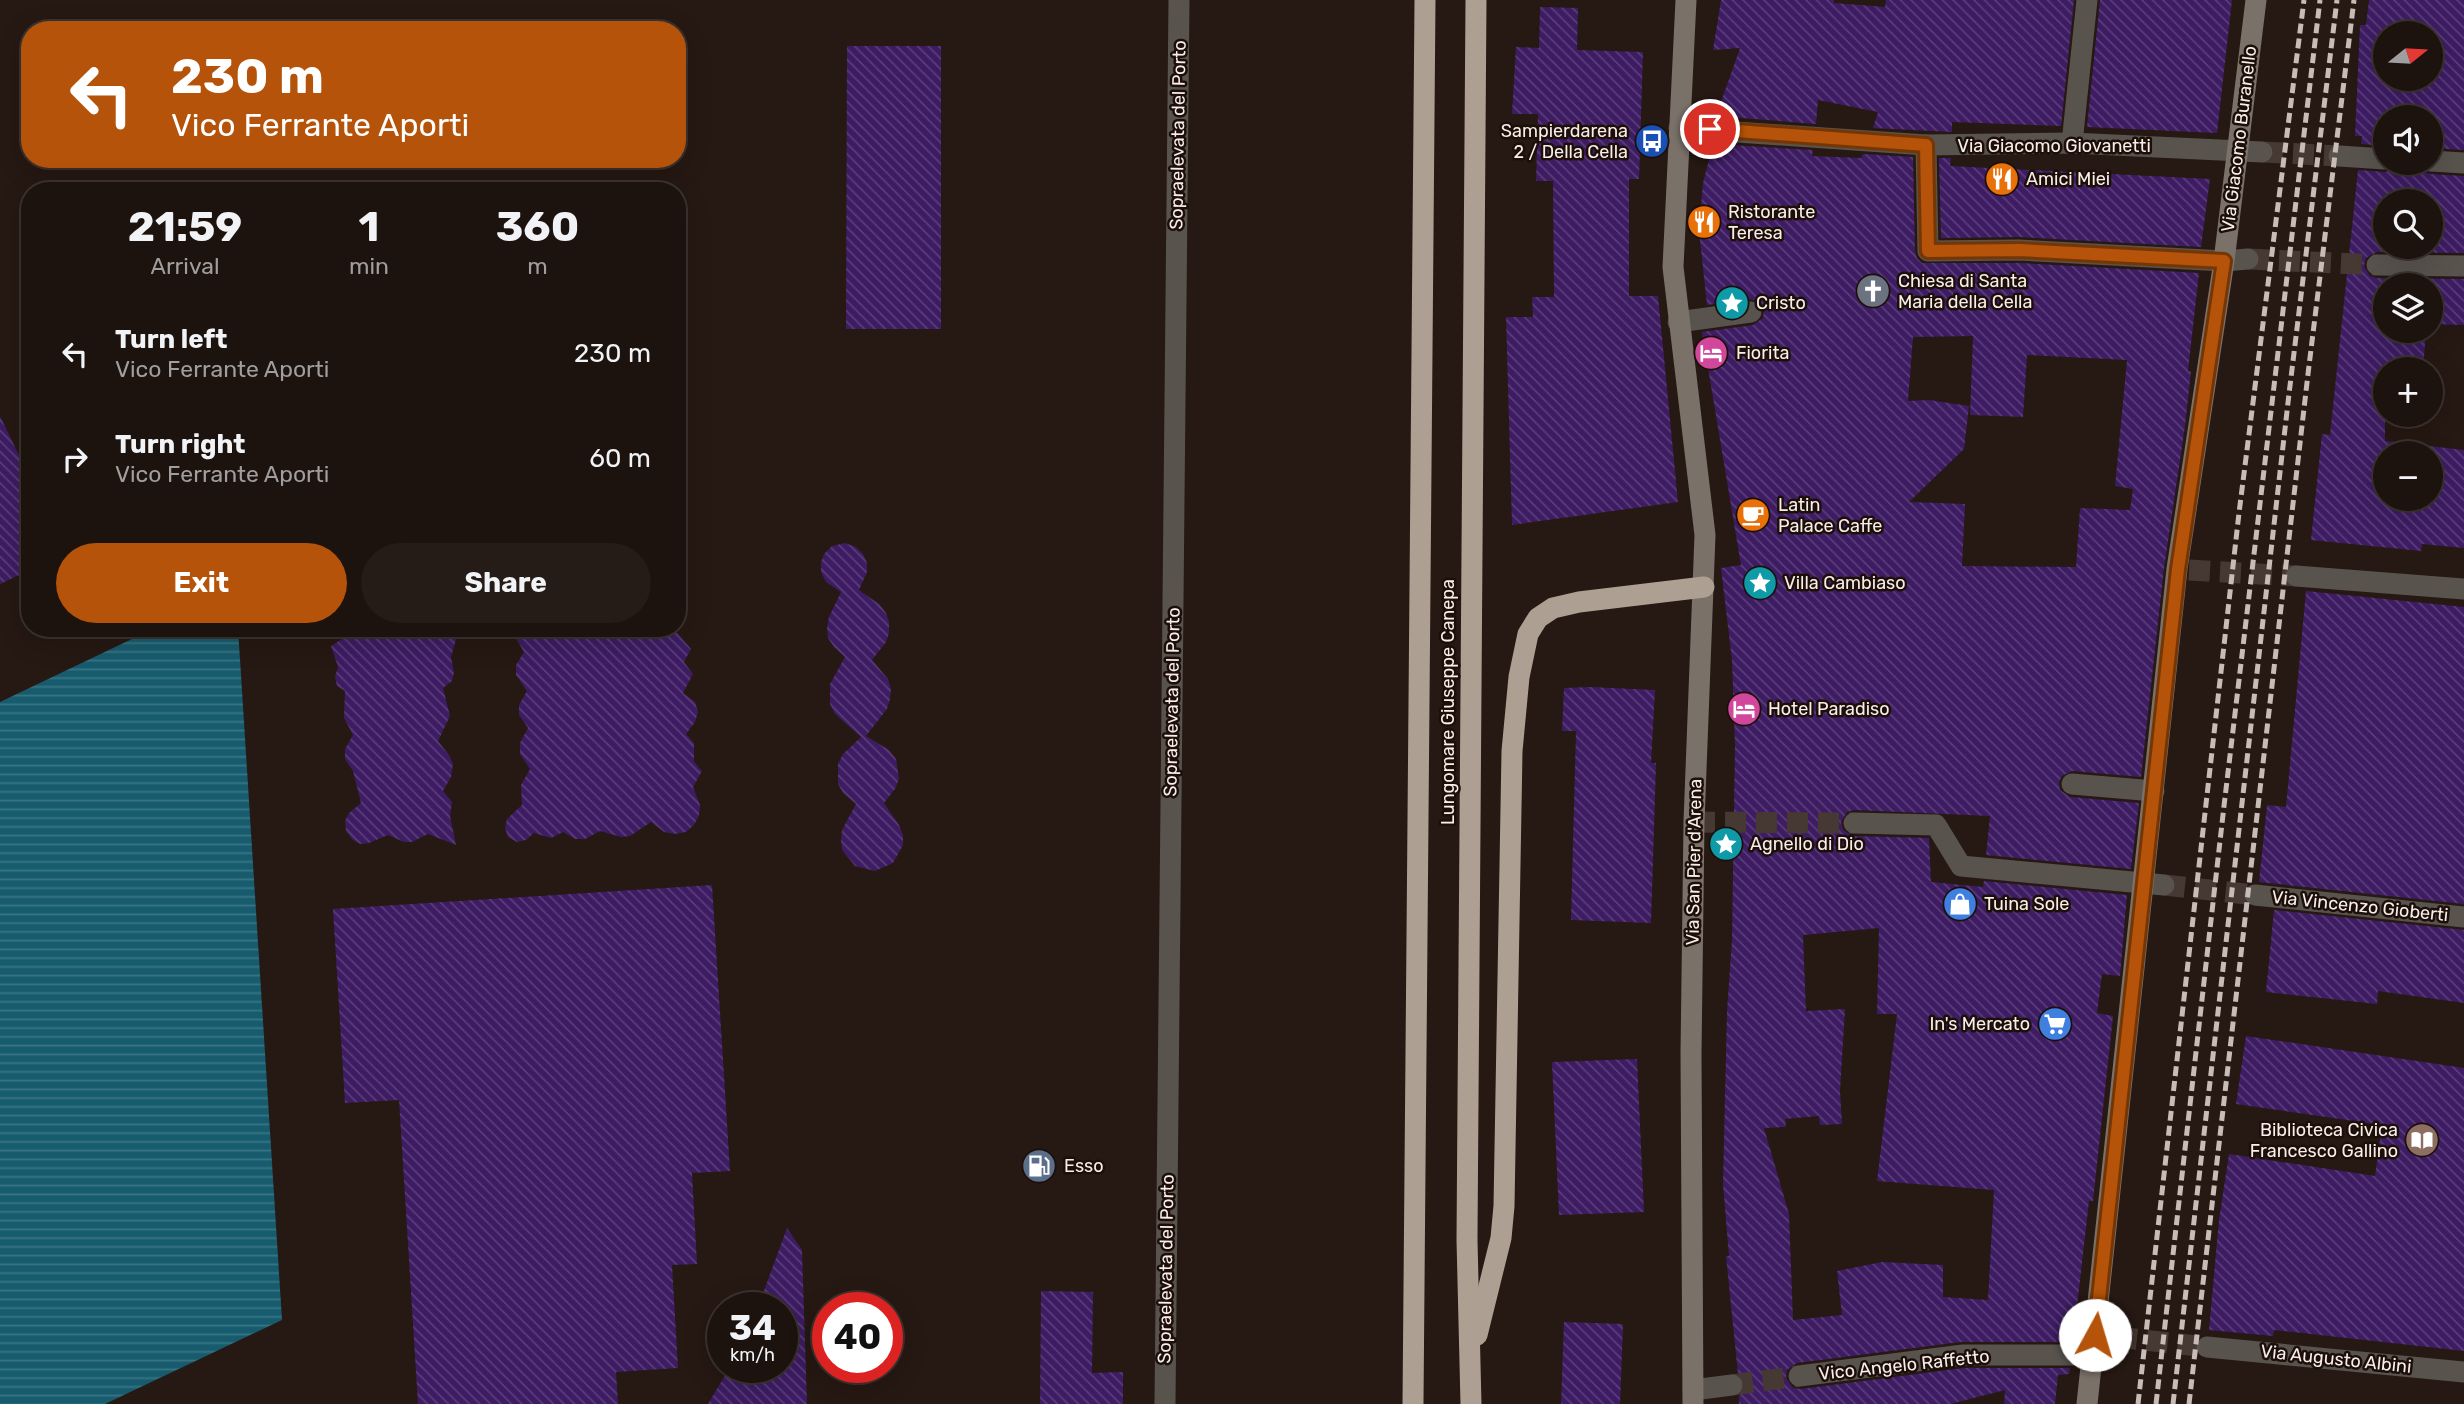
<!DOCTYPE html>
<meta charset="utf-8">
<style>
body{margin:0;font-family:Rubik,sans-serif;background:#251b17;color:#f1f3f6;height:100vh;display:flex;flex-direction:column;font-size:26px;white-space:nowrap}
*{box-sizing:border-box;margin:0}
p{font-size:23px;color:#a09e9e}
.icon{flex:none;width:38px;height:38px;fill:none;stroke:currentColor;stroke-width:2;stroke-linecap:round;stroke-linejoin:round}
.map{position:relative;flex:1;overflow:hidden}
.drawer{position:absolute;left:21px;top:182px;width:665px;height:455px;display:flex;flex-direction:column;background:#1c120e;border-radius:28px;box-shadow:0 7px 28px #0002,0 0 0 2px #3a322e}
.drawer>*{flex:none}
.banner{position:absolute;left:21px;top:21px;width:665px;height:147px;border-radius:28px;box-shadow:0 7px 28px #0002,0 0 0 2px #3a322e;background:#b45309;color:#fff;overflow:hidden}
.needle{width:46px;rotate:72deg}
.buttons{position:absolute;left:2373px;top:21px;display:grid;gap:14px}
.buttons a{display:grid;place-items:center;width:70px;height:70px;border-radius:50%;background:#1c120e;box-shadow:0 7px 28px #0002,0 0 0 2px #3a322e;font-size:35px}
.speed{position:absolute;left:707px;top:1292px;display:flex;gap:14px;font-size:35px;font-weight:700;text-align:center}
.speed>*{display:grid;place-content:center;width:91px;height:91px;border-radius:50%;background:#1c120e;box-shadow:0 7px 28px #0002,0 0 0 2px #3a322e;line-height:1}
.speed small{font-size:18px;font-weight:400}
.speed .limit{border:10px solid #d22;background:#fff;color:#111}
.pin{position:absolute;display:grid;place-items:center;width:60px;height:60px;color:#fff;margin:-30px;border:4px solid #fff;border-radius:50%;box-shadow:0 2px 7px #0007}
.me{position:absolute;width:77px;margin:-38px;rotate:6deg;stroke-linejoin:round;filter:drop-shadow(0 0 5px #0008)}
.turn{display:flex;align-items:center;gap:24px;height:147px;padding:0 35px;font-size:32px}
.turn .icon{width:91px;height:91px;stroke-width:2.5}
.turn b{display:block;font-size:49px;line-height:60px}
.eta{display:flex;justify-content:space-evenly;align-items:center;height:119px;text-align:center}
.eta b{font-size:42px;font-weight:700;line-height:49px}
.primary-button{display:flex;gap:14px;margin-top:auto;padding:14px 35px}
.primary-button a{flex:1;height:80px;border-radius:42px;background:#b45309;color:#fff;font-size:28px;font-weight:700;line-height:80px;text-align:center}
.primary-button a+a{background:#251b17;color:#f1f3f6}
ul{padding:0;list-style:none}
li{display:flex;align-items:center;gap:21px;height:105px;padding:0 35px}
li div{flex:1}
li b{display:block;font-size:26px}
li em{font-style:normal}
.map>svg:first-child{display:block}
.water{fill:url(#water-rules)}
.building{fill:url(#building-back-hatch);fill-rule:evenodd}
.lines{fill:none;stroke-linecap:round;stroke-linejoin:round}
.street-tunnel{stroke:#463832;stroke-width:21;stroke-dasharray:21 10;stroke-linecap:butt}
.street{stroke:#58534d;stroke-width:21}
.secondary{stroke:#7a7168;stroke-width:21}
.highway{stroke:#ad9f91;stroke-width:21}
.rail{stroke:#c7bcb6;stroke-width:5;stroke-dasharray:10 5;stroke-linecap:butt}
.route-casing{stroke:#753606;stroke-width:18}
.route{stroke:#b45309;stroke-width:12}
.labels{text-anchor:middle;stroke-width:5;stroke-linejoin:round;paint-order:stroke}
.poi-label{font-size:18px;fill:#f8ede8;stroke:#1c0f09;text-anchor:start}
.street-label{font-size:18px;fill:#f8ede8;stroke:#1c0f09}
</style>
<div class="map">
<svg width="2464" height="1404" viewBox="0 0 2464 1404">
<defs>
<pattern id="water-rules" width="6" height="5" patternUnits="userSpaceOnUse" patternTransform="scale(1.75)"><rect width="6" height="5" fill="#175c6e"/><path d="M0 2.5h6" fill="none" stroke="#3a7483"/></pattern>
<pattern id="building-back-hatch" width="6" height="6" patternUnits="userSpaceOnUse" patternTransform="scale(1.75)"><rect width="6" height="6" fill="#3d1c63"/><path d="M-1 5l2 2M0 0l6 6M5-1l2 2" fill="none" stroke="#5a3d79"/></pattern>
</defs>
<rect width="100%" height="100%" fill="#261812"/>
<path class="water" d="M155,628h83l44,692 -177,84h-105v-702z"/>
<g class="building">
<path d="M1721,0h113v3l51,4 1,-7h188l-13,126 -109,-4v10l-79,-4 5,-16 -60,-12 -2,24 -100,-8 24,-68 -27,2z"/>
<path d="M2100,0h132l-15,133 -130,-6z"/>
<path d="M2369,0h95v150l-33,-2v-31h-46v29l-24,-2 1,-8h-7l5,-111h6zM2385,33h46v46h-46z"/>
<path d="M1540,7l38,1 -1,42 66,2 -4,127h-10v117h29l20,206 -166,23 -6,-208h27l-1,-20h22l-1,-116h-17l2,-67h-26l4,-67 23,1z"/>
<path d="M847,46h94v283h-95z"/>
<path d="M1713,144l100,6 -1,6 49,2 2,-4 50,3 2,94 2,7 5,5h97l180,10 -11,98h3l-6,55 -21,142 -23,209 -69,-6 -10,5 -3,6 1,8 10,7 69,6 -8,66 -145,-14 4,-39 -136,-6 -7,2 -6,10 2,8 10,6 76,2 2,44 52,5 1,-6 143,14 -7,81 -18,-2 -5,39 16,3 -20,185h-4l-16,141h-112l-164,21 -10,7 -1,8 7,10 8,1 163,-21h106l-1,6 -11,1 -3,29h-51l1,-14 -55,14h-211v-8l5,-5 1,-7 -7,-10 -12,-118h3l-6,-72 4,-173 5,-71 3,-194 -3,-86 -11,-92 20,-3 -39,-233 51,-7 10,-7 1,-7 -3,-8 -11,-4 -43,6 -8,-74 4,-48zM1973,336l-3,79 53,2 4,-62 100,5 -12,126 18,3 -3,21 -50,-2 -4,59 -114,-1 3,-62 -56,-2 55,-53 5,-43 -40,-6 -21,1 5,-64zM1879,928l-2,86h20l-20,167 117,9 -6,110 -45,-3v-32l-61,-3 -45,9 5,44 -49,5 -4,-106 -25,-86 22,-1 -1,-8 34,-3 1,9 22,-1 -2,-33 5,-82 -39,2 -3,-76z"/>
<path d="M1939,158h12l-1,8 260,13 -9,68 -181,-10 -79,1z"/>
<path d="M2397,163h21l5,9 7,2 34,2v77l-87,-1 -11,6 -2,8 6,10 7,2 87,1v46l-33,-1v-39h-46v46h41l-3,38h-38v72l79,9v98l-42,-4 -1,7 -110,-11 11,-106 8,1 28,-265 27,2 6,-2zM2385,201h46v46h-46zM2385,453h46v46h-46z"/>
<path d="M0,416l30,62v92l-30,14z"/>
<path d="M845,543l11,4 7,7 4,9v9l-8,18 20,14 7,9 3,9v11l-3,9 -14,18 16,19 3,10 -1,10 -3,10 -21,27 23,14 7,9 3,20 -4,10 -11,14 15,22 4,10v10l-10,18 -18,8 -20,-5 -13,-16 -1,-10 1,-10 14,-26 -13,-11 -5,-9v-20l5,-10 18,-17 -26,-23 -5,-10v-20l15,-27 -11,-10 -6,-9 -1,-10 2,-11 12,-25 -15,-10 -5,-10v-10l3,-8 8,-8z"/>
<path d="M2306,591l158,16v297l-205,-22 8,-77 19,2z"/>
<path d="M359,628h63l1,5 34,3 -6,21 3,16 -2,8 -9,7 7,28 -12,25 11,14 4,9 -2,13 -8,14 9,11 -2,14 6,29 -28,-11 -16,8h-8l-16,-7 -19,8 -9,1 -7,-4 -7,-9 -1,-10 4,-8 12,-10 -8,-32 -8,-12v-10l8,-14 -9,-17 1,-27 -8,-5 -2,-9 3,-10 -7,-21z"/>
<path d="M510,628h163l18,21 -7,13 9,12 -10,19 12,9 3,10 -3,10 -9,12 8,9v19l8,9 -9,16 7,18 -1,10 -5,10 -8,7 -11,2 -11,-2 -13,-10 -21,14 -9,1 -21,-6 -15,8h-10l-12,-7 -12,6 -17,-5 -8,7 -9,2 -9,-5 -3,-9 2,-9 15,-14 -1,-20 9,-16 -10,-15v-11l8,-15 -9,-13v-10l8,-14 -11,-16v-10l8,-13z"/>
<path d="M1589,687l66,3 -4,73h5l-5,160 -80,-3 5,-189h-14l2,-43z"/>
<path d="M712,885l18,286 -38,2 5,91 -25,1 6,103 -62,4 2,32h-200l-19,-304 -54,3 -12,-194z"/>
<path d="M2274,910l190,20v73l-86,-12 -1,13 -111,-12z"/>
<path d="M2246,1036l218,32v283l-190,-21 -1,6 -64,-6 10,-110 10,-66 146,22 7,-51 -146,-21z"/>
<path d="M1637,1059l7,153 -85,3 -7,-153z"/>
<path d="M787,1228l15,22 5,154h-99l22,-37h52v-60h-24z"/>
<path d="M1041,1291l52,1 -1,81 31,-1v32h-83z"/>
<path d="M1564,1322l59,2 -3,80h-59z"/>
</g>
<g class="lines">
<g class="street-tunnel">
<path d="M2262,152l77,4"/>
<path d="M2248,259l129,6"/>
<path d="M2189,570l107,6"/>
<path d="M1694,822l160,1"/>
<path d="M2164,885l91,10"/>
<path d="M2116,1337l91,10"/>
<path d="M1732,1385l67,-9"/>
</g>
<g class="street">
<path d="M1679,128l247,17 146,-2 190,9"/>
<path d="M2072,143l15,-143"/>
<path d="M1926,145l2,106 91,-1 205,11 24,-2"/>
<path d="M2339,156l46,3"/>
<path d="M2431,161l33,2"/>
<path d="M2377,265l87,1"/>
<path d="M1678,322l73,-10"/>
<path d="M2296,576l168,13"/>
<path d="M2072,784l82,7"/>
<path d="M1854,823l82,2 25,41 203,19"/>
<path d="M2255,895l209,22"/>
<path d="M2095,1335l21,2"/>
<path d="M2207,1347l257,25"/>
<path d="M1799,1376l164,-21h130"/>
<path d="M1693,1390l39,-5"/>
<path d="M1165,1404l14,-1404"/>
</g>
<g class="secondary">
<path d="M1686,0l-13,267 32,268 -11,287 -3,232 2,350"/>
<path d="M2087,1404l90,-835 47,-308 32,-261"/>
</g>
<g class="highway">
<path d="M1477,1335l24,-97 3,-32 8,-455 7,-74 9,-43 10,-16 15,-10 26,-6 125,-15"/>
<path d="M1413,1404l12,-1404"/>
<path d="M1471,1404l-4,-164 9,-1240"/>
</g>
<g class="rail">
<path d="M2138,1404l101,-891 65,-513"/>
<path d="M2156,1404l68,-598 96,-806"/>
<path d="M2173,1404l116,-1010 48,-394"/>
<path d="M2189,1404l119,-1030 46,-374"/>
</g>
</g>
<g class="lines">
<g class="route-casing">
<path id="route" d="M1710,129l216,16 2,106 91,-1 205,11 -46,308 -83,766"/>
</g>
<use href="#route" class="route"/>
</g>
<defs>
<g id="bus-disc" transform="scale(1.75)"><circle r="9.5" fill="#1a4fb4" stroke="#1c0f09"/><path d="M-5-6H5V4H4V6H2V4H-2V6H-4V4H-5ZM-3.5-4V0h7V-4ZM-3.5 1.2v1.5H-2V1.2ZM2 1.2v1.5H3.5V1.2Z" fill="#fff"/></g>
<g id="restaurant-disc" transform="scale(1.75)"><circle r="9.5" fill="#e8710a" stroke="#1c0f09"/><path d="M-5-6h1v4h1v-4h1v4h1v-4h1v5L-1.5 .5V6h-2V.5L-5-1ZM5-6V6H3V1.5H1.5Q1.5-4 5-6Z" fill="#fff"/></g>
<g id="church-disc" transform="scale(1.75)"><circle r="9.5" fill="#6b7280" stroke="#1c0f09"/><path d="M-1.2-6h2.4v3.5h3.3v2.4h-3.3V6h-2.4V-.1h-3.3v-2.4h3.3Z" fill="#fff"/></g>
<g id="sight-disc" transform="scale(1.75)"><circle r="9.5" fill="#0f9aa8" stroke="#1c0f09"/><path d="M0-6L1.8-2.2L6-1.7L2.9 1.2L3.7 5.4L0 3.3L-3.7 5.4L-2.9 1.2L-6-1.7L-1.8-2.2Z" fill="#fff"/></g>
<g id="hotel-disc" transform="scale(1.75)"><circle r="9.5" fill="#d1479c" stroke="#1c0f09"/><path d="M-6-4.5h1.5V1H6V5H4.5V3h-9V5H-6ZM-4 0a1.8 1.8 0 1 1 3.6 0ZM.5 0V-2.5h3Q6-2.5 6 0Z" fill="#fff"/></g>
<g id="cafe-disc" transform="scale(1.75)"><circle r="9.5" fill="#e8710a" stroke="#1c0f09"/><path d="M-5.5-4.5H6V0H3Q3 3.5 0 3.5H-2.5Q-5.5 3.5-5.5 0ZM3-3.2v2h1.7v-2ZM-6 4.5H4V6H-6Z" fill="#fff"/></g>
<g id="shop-disc" transform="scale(1.75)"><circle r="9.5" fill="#3f7fe0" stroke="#1c0f09"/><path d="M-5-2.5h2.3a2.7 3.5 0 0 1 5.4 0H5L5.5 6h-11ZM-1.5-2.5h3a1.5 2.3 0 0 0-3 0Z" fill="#fff"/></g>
<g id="supermarket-disc" transform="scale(1.75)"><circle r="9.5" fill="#3f7fe0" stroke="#1c0f09"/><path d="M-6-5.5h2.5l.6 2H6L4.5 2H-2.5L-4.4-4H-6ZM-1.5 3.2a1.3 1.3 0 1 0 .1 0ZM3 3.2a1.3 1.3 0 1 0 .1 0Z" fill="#fff"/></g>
<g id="library-disc" transform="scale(1.75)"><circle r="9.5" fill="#8d6e63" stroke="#1c0f09"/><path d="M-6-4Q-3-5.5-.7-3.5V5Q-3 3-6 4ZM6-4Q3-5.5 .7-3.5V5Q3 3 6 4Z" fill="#fff"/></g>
<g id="fuel-disc" transform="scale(1.75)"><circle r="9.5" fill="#5c6f8a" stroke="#1c0f09"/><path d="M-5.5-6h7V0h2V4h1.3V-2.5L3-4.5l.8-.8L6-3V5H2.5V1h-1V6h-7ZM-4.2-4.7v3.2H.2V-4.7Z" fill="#fff"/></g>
</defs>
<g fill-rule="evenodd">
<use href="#bus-disc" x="1652" y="141"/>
<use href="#restaurant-disc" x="2002" y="179"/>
<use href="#restaurant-disc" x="1704" y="222"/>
<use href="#church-disc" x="1873" y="291"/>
<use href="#sight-disc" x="1732" y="303"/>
<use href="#hotel-disc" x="1711" y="353"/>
<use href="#cafe-disc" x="1753" y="515"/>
<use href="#sight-disc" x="1760" y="583"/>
<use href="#hotel-disc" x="1744" y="709"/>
<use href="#sight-disc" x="1726" y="844"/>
<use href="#shop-disc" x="1960" y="904"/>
<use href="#supermarket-disc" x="2055" y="1024"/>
<use href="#library-disc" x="2422" y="1140"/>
<use href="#fuel-disc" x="1039" y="1166"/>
</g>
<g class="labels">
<g class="poi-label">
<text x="1628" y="137" text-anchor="end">Sampierdarena<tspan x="1628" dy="21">2 / Della Cella</tspan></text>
<text x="2026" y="185">Amici Miei</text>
<text x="1728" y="218">Ristorante<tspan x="1728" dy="21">Teresa</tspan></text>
<text x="1898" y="287">Chiesa di Santa<tspan x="1898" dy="21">Maria della Cella</tspan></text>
<text x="1756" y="309">Cristo</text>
<text x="1736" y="359">Fiorita</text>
<text x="1778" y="511">Latin<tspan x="1778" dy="21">Palace Caffe</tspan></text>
<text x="1784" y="589">Villa Cambiaso</text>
<text x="1768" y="715">Hotel Paradiso</text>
<text x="1750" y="850">Agnello di Dio</text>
<text x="1984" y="910">Tuina Sole</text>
<text x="2030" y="1030" text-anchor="end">In's Mercato</text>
<text x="2398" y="1136" text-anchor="end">Biblioteca Civica<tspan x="2398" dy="21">Francesco Gallino</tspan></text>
<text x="1064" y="1172">Esso</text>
</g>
<g class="street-label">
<text transform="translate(1178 135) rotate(-89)" y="6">Sopraelevata del Porto</text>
<text transform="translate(2239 139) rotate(-83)" y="6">Via Giacomo Buranello</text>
<text x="2054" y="152">Via Giacomo Giovanetti</text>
<text transform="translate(1172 702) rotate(-89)" y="6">Sopraelevata del Porto</text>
<text transform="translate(1448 702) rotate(-90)" y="6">Lungomare Giuseppe Canepa</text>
<text transform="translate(1694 862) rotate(-89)" y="6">Via San Pier d'Arena</text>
<text transform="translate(2360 906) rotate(6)" y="6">Via Vincenzo Gioberti</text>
<text transform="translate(1166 1269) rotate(-89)" y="6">Sopraelevata del Porto</text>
<text transform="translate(2336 1359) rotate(6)" y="6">Via Augusto Albini</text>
<text transform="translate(1904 1365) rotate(-6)" y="6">Vico Angelo Raffetto</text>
</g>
</g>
</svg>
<div class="buttons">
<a><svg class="needle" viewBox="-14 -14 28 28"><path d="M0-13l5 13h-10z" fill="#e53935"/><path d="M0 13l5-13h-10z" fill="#a09e9e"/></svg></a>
<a><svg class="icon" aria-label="sound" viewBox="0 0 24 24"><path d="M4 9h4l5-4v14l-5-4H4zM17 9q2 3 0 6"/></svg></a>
<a><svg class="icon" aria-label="search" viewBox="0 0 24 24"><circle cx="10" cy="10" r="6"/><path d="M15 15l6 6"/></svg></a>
<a><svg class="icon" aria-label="layers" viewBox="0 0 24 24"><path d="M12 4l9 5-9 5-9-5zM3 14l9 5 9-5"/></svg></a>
<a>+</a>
<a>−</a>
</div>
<div class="speed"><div>34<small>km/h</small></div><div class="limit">40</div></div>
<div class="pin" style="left:1710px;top:129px;background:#d93025"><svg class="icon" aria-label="arrive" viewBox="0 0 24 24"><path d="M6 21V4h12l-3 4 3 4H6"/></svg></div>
<svg class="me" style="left:2095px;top:1335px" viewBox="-20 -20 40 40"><circle r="19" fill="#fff"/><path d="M0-13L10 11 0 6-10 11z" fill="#b45309"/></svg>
<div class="banner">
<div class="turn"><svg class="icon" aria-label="left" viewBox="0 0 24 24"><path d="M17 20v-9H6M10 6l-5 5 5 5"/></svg><div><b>230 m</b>Vico Ferrante Aporti</div></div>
</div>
<section class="drawer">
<div class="eta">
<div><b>21:59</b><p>Arrival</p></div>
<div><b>1</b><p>min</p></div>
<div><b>360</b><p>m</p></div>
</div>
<ul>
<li><svg class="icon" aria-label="left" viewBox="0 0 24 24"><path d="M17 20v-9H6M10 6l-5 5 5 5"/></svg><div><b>Turn left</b><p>Vico Ferrante Aporti</p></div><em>230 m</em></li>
<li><svg class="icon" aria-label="right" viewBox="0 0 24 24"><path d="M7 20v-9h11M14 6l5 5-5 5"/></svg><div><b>Turn right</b><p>Vico Ferrante Aporti</p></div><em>60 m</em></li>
</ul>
<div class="primary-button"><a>Exit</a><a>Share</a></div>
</section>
</div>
